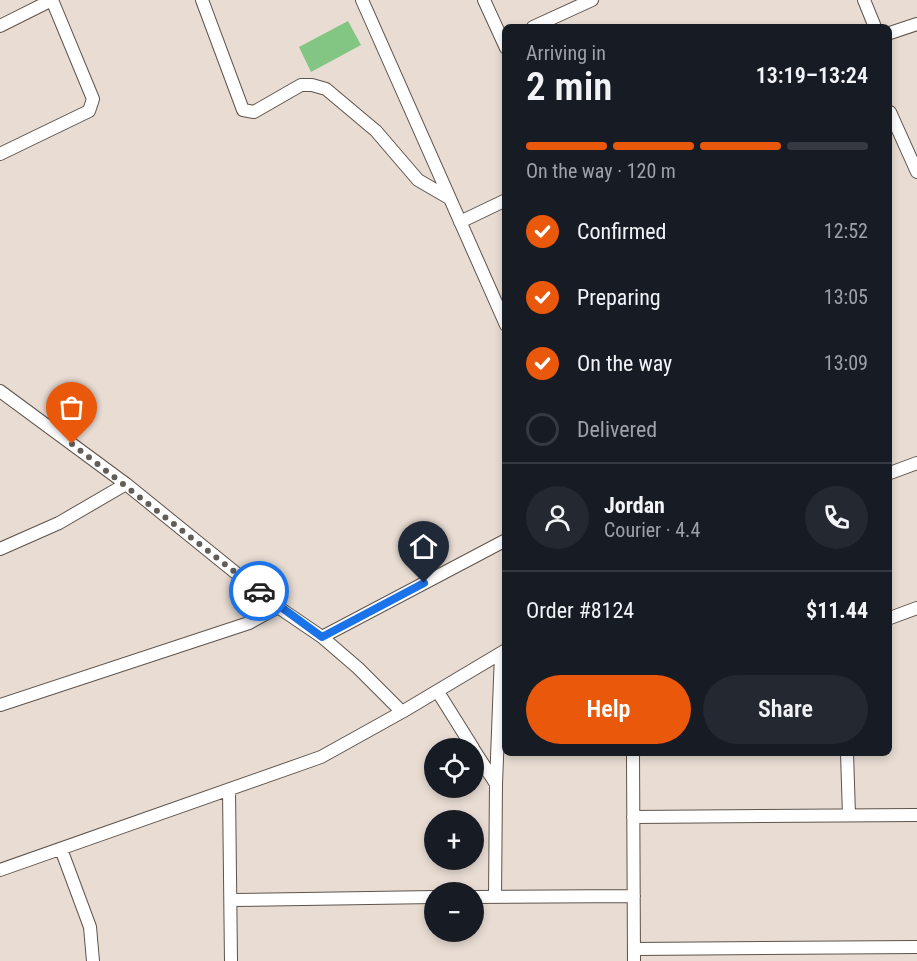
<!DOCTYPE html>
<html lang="en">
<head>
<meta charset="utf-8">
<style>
	:root { --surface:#171b24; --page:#242831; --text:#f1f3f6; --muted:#9ea1a6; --line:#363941; --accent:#ea580c }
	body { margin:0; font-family:"Roboto Condensed",sans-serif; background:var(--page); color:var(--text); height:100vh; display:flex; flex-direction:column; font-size:22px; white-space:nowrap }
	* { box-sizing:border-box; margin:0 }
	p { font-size:20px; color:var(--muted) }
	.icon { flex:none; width:33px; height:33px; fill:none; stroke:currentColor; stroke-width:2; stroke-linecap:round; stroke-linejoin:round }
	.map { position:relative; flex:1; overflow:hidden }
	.details { position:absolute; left:502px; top:24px; width:390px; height:732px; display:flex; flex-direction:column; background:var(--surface); border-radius:9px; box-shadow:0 3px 9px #0003 }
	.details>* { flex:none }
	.controls { position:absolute; left:424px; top:738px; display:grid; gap:12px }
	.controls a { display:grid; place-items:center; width:60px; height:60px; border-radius:50%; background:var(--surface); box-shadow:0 3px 9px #0003; font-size:30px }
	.pin { position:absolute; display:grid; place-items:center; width:51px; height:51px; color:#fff; margin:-62px -26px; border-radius:50% 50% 50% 0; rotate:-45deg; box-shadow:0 0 6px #0007 }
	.pin .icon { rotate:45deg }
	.courier { position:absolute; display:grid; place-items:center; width:60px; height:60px; margin:-30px; border:4px solid #1a73e8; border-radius:50%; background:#fff; color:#222; box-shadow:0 2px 8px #0007 }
	.head em { font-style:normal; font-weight:600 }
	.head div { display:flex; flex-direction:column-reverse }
	.head { display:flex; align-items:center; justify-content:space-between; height:102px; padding:0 24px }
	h1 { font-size:39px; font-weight:600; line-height:45px }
	.bar { display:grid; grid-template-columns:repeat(4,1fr); gap:9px 6px; align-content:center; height:72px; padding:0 24px }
	.bar i { height:8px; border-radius:4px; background:var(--line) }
	.bar .selected { background:var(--accent) }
	.bar p { grid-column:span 4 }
	.line { display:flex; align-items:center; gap:15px; padding:0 24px; border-top:2px solid var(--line) }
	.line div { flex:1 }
	.round { display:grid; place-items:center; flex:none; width:63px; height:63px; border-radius:32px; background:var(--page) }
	ol { padding:0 24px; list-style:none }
	li { display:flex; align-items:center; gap:18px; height:66px }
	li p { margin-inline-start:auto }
	li .icon { padding:6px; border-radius:50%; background:var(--accent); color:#fff; stroke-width:4 }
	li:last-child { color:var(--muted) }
	li i { width:33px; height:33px; border:3px solid var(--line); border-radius:50% }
	.primary-button { display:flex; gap:12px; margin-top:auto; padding:12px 24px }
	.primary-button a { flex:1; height:69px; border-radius:36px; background:var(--accent); color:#fff; font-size:24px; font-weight:600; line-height:69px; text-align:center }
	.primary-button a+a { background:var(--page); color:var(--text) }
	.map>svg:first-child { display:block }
	.green { fill:#83c582 }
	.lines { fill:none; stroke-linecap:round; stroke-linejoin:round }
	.street-casing { stroke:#5e544c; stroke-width:14 }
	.street { stroke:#fff; stroke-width:12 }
	.done { stroke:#635d58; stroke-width:6; stroke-dasharray:0 10.8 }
	.route { stroke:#1a73e8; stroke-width:8 }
</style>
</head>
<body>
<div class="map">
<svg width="917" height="961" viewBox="0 0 917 961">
	<rect width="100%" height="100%" fill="#e8dcd3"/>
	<path class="green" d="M348,21l13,24 -50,27 -12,-25z"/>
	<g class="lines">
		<defs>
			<path id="street" d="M202,0l41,110 11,2 47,-27h11l14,4 50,42 42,49 31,18
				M362,0l144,325
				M484,0l22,48
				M864,0l11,27
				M0,26l52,-26
				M533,27l59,-27
				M890,33l27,-9
				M890,112l27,60
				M0,154l89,-43 4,-12 -41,-99
				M460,222l46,-22
				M0,391l126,93 152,123 44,30 36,31 44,44
				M890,473l27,-10
				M0,549l59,-26 67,-39
				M890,618l27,-10
				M322,637l184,-97
				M438,692l35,56
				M0,705l249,-82 29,-16
				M474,750l22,34 -1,113
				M633,753l1,208
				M847,753l2,62
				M496,784l5,-130
				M229,790l2,171
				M633,817l284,-2
				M61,849l29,78 3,34
				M0,870l321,-113 81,-45 104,-62
				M474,897l160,-1
				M231,900l204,-3
				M634,949l283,-2"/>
		</defs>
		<use href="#street" class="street-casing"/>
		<use href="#street" class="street"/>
	</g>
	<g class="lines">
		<path class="done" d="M72,444l187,147"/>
		<path class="route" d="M259,591l63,46 102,-54"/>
	</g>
</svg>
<div class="controls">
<a><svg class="icon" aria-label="locate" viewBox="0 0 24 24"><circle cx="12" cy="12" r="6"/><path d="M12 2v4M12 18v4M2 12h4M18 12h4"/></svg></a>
<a>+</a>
<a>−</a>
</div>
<div class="pin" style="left:72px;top:444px;background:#ea580c"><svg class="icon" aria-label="bag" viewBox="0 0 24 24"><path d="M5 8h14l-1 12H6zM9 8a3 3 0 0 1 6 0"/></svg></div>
<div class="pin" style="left:424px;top:583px;background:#1f2937"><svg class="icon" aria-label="home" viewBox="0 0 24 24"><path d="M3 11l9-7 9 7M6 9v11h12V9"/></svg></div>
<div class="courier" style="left:259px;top:591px"><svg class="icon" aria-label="car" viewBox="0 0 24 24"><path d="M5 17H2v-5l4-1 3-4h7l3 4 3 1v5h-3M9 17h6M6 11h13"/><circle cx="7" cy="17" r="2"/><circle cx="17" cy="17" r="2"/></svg></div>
<section class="details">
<div class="head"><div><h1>2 min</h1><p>Arriving in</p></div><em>13:19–13:24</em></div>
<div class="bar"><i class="selected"></i><i class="selected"></i><i class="selected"></i><i></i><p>On the way · 120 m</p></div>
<ol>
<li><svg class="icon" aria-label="check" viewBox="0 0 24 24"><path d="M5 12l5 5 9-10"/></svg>Confirmed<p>12:52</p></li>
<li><svg class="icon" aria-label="check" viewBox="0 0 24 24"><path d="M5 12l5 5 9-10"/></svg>Preparing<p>13:05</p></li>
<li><svg class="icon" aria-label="check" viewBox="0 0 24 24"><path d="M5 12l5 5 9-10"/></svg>On the way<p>13:09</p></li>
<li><i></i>Delivered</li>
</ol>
<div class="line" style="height:108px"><a class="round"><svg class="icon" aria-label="person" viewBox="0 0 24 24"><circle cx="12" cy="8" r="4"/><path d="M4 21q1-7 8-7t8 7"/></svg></a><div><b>Jordan</b><p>Courier · 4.4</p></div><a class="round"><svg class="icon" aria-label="phone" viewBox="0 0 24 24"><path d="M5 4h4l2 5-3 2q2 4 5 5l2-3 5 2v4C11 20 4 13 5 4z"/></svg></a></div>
<div class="line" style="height:78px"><div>Order #8124</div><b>$11.44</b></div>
<div class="primary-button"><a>Help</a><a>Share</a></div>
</section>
</div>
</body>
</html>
